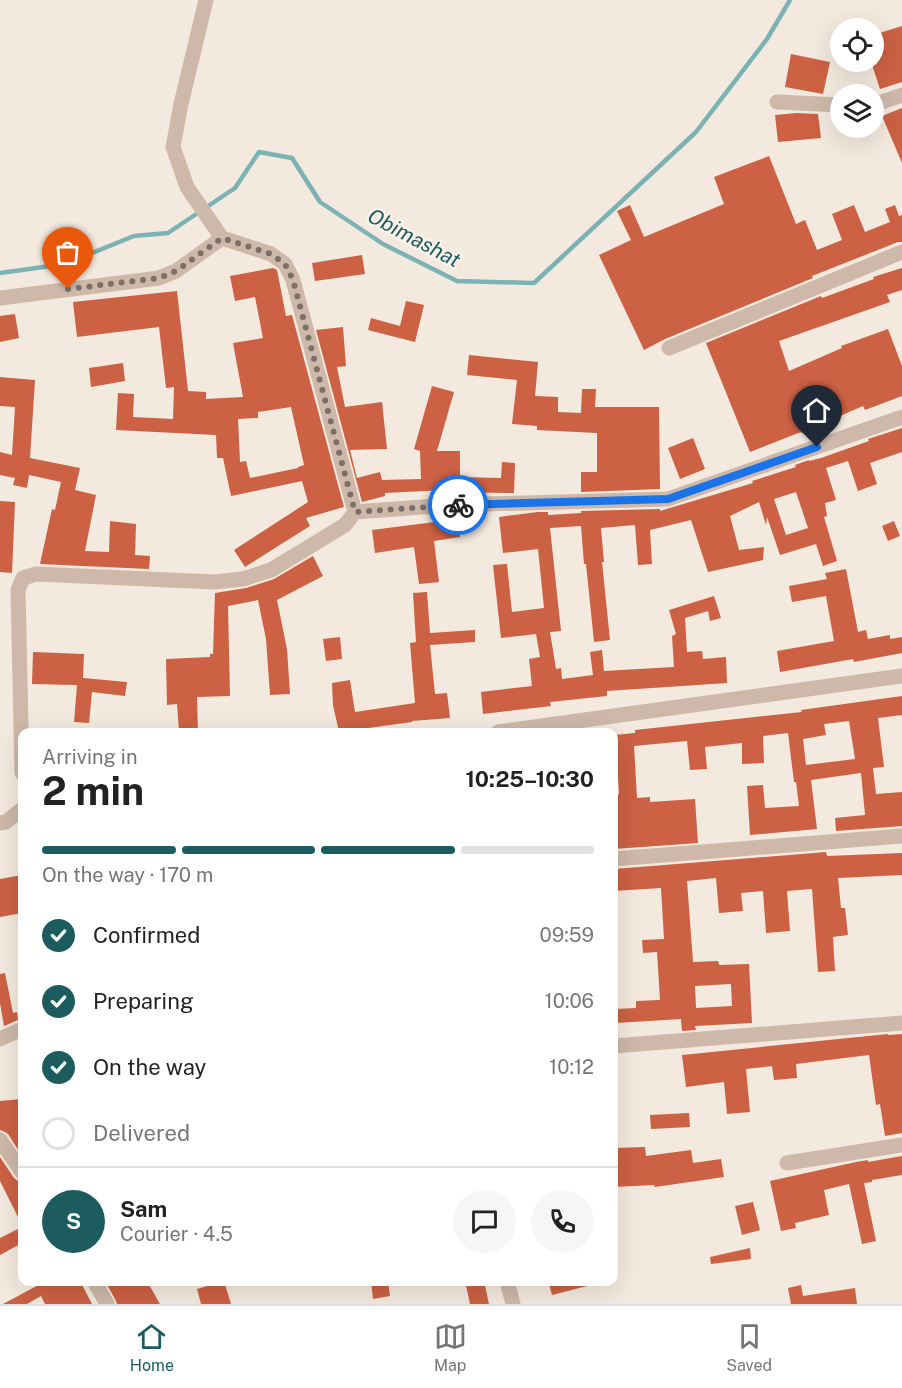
<!DOCTYPE html>
<html lang="en">
<head>
<meta charset="utf-8">
<style>
	:root { --surface:#fff; --page:#f6f6f6; --text:#222; --muted:#767676; --line:#e0e0e0; --accent:#1c5c5e }
	body { margin:0; font-family:"Public Sans",sans-serif; background:var(--page); color:var(--text); height:100vh; display:flex; flex-direction:column; font-size:22px; white-space:nowrap }
	* { box-sizing:border-box; margin:0 }
	p { font-size:20px; color:var(--muted) }
	.icon { flex:none; width:33px; height:33px; fill:none; stroke:currentColor; stroke-width:2; stroke-linecap:round; stroke-linejoin:round }
	.map { position:relative; flex:1; overflow:hidden }
	.details { position:absolute; left:18px; top:728px; width:600px; height:558px; display:flex; flex-direction:column; background:var(--surface); border-radius:12px; box-shadow:0 6px 24px #0002 }
	.details>* { flex:none }
	.buttons { position:absolute; left:830px; top:18px; display:grid; gap:12px }
	.buttons a { display:grid; place-items:center; width:54px; height:54px; border-radius:50%; background:var(--surface); box-shadow:0 6px 24px #0002; font-size:30px }
	.pin { position:absolute; display:grid; place-items:center; width:51px; height:51px; color:#fff; margin:-62px -26px; border-radius:50% 50% 50% 0; rotate:-45deg; box-shadow:0 0 6px #0007 }
	.pin .icon { rotate:45deg }
	.courier { position:absolute; display:grid; place-items:center; width:60px; height:60px; margin:-30px; border:4px solid #1a73e8; border-radius:50%; background:#fff; color:#222; box-shadow:0 2px 8px #0007 }
	.summary em { font-style:normal; font-weight:700 }
	.summary div { display:flex; flex-direction:column-reverse }
	.summary { display:flex; align-items:center; justify-content:space-between; height:102px; padding:0 24px }
	h1 { font-size:39px; font-weight:700; line-height:45px }
	.bar { display:grid; grid-template-columns:repeat(4,1fr); gap:9px 6px; align-content:center; height:72px; padding:0 24px }
	.bar i { height:8px; border-radius:4px; background:var(--line) }
	.bar .on { background:var(--accent) }
	.bar p { grid-column:span 4 }
	.line { display:flex; align-items:center; gap:15px; padding:0 24px; border-top:2px solid var(--line) }
	.line div { flex:1 }
	.round { display:grid; place-items:center; flex:none; width:63px; height:63px; border-radius:32px; background:var(--page) }
	ol { padding:0 24px; list-style:none }
	li { display:flex; align-items:center; gap:18px; height:66px }
	li p { margin-inline-start:auto }
	li .icon { padding:6px; border-radius:50%; background:var(--accent); color:#fff; stroke-width:4 }
	li:last-child { color:var(--muted) }
	li i { width:33px; height:33px; border:3px solid var(--line); border-radius:50% }
	.menu { display:flex; justify-content:space-around; align-items:center; height:84px; border-top:2px solid var(--line); background:var(--surface); font-size:16px; color:var(--muted) }
	.menu a { display:grid; justify-items:center; gap:3px }
	.menu .on { color:var(--accent) }
	.map>svg:first-child { display:block }
	.lines { fill:none; stroke-linecap:round; stroke-linejoin:round }
	.stream { stroke:#7bb2b3; stroke-width:4.5 }
	.building { fill:#cc6143; fill-rule:evenodd }
	.minor { stroke:#cdb8a9; stroke-width:15 }
	.tertiary { stroke:#cdb8a9; stroke-width:15 }
	.done { stroke:#7b6f68; stroke-width:6; stroke-dasharray:0 10.8 }
	.route { stroke:#1a73e8; stroke-width:8 }
	.labels { text-anchor:middle; stroke-width:5; stroke-linejoin:round; paint-order:stroke }
	.water-label { font-size:21px; font-style:italic; fill:#1c5c5e; stroke:#fbf3eb }
</style>
</head>
<body>
<div class="map">
<svg width="902" height="1304" viewBox="0 0 902 1304">
	<rect width="100%" height="100%" fill="#f4e9de"/>
	<g class="lines">
		<path class="stream" d="M0,273l65,-9 69,-28 34,-3 67,-45 24,-36 33,6 28,44 63,42 74,37 77,2 162,-151 71,-93 23,-39"/>
	</g>
	<path class="building" d="M902,26v56l-22,7 -9,-27h2v-27z
		M791,54l39,8 -7,32 -38,-7z
		M902,108v55l-20,-47z
		M797,113l21,1 3,24 -43,4 -3,-27z
		M769,156l27,68 9,-4 12,30 25,-10 -10,-26 22,-9 11,27 25,-10 -5,-13 10,-4 4,11 3,-1v27h-4l-86,34 1,2 -148,61 -21,11 -45,-95 32,-15 -14,-29 13,-6 14,32 80,-33 -10,-27z
		M362,255l3,19 -50,7 -3,-18z
		M273,268l4,2 9,46 6,-1 52,192 -38,11 4,8 -65,41 -11,-17 74,-48 -6,-21 -71,15 -8,-38h-6l-1,-23 -100,-5 2,-37 16,1 -1,23 40,2 1,-32 -8,1 -7,-61 -82,10 -4,-35 104,-11 11,100 18,1v7l37,-2 -10,-54 30,-5 -8,-41 -20,4 -5,-25zM291,407l13,58 -6,2v1l-48,10 -4,-17 -6,1 -2,-43 20,-1v-6z
		M902,268v22l-15,5 3,7 -111,39 10,30 53,-23 -1,-2 47,-17 14,37v30l-37,14 -2,-4 -62,27v-1l-51,20 -44,-109 115,-47 1,2 52,-19 -1,-2z
		M406,301l18,4 -9,37 -47,-12 3,-12 29,8z
		M15,314l4,24 -19,4v-26z
		M343,327l3,39 -9,1 8,40 37,-5 5,47 -37,1 7,28 23,-6 2,8 39,-1 -1,-28 -6,-2 18,-63 22,6 -17,59h23v26l41,1 1,-16 13,1 -1,30 -69,-1v-2l-60,3v3l-23,6 -46,-172z
		M469,355l69,7 -3,34 23,1v15l23,1 1,-24h14l-1,18h64l1,82 -79,3v-20h16v-39l-60,-3v-4l-25,-2 5,-44 -50,-5z
		M123,363l2,18 -34,6 -2,-19z
		M0,377l35,3 -5,78 50,10 -5,22 21,5 -11,56 24,1 1,-31 26,3 -1,31 15,1 -1,13 -109,-5 12,-55 3,1 6,-28 -32,-7 -2,13 -14,-3 2,-7 -15,-3v-23l12,3 3,-48 -15,-1z
		M902,428v24l-32,11 7,21 -19,7 -10,-30 -22,7 10,32 -11,3 2,13 -3,1 13,44 -14,5 -7,-22 -36,11 -13,-38 -1,8 -7,-23 -29,14 9,34 25,-3 -1,13 -55,12 -17,-52 -41,10 2,34 -14,1 -3,-40 -34,3 3,34h-2l8,78 -16,2 -8,-78h-2l-3,-38 -31,2 11,103 -11,1 6,37 5,-1 1,11 31,-4 -3,-23 12,-2 2,21 70,-4 -2,-31 4,-2 -7,-24 45,-14 7,22 -11,3 -2,-10 -23,7 2,34 15,-1 1,8 23,-2 1,26 -120,8v5l-57,6 1,4 -68,8 -2,-22 51,-6 -3,-27 11,-2 -4,-23 -35,4 -8,-73 14,-1 5,48 32,-4 -6,-59 -35,4 -4,-36 39,-5h10v3l33,-2v-2l79,-2v2l93,-28 -1,-2 44,-14 -1,-2 14,-5v1l12,-3 48,-17 -1,-2zM796,492l12,36 -22,7 -12,-36z
		M693,438l12,31 -25,10 -12,-31z
		M0,501l15,1 -3,71 -12,-1z
		M458,519l2,18 -26,4 5,41 -20,2 -5,-37 -39,6 -3,-23z
		M894,521l6,15 -12,5 -6,-15z
		M313,556l10,20 -46,24 10,49 3,45 -20,1 -4,-56 -8,-39 -30,6 2,90 -33,1 1,35h-19l-2,-28 -10,1 -1,-46 44,-2v-3h3l2,-61 31,-5 28,-9z
		M846,569l12,63 8,-2 2,9 22,-4v4l12,-2v16l-48,9 -1,-3 -73,13 -3,-21 57,-10 -8,-45 -34,6 -3,-16 38,-7 -2,-6z
		M427,592l3,41 45,-3v12l-45,3 5,49 12,-1 3,25 -38,3v1l-73,10 -6,-27 -1,-22 18,-3 5,32 60,-9 -5,-60 6,-1 -3,-49z
		M340,637l2,22 -16,2 -3,-22z
		M33,652l51,2 -1,24 44,4 -2,14 -33,-4 -3,31 -15,-1 3,-37 -45,-1z
		M902,696v19l-24,3 6,49 -11,1 3,26 26,-2v34l-66,5 -1,-13 30,-3 -4,-42 -50,7 6,49 -67,6 -3,-49 16,-1 2,23 34,-2 -3,-24h-2l-6,-49 -25,3 1,27 -22,1v-21l-37,4 2,22 -17,1 -3,-29 -53,5 3,52 13,-1v5l45,-3 3,44 -84,6v-12h2l-2,-42 5,-1 -2,-34h-3v-25l21,-2v-3l167,-18 -1,-2zM849,721l6,38 -49,6 -3,-26 23,-4 -2,-11z
		M826,852l1,4 75,-3v22l-64,3 3,30h4l3,27 -15,2 2,34 -17,1 -6,-83 -25,2 3,40 -24,2 -3,-42 -22,2 2,18 -24,2 -3,-35 -29,3 6,81 25,-1 1,4 30,-1 3,59 -57,3 1,4 -14,1 -1,-12 -65,4 -1,-14 21,-1v-7l24,-1 -3,-48 -14,1 -1,-13 22,-1 -3,-51 -47,3v-22zM731,984l1,22 -36,2 -1,-22z
		M22,875v38l-22,4v-38z
		M5,973l8,40 4,-1 1,8 -14,6 -4,-23v-29z
		M888,1034v1l14,-1v99l-17,3 -5,-32 -4,1 -7,-50 -73,9 1,14 -23,2 -2,-14 -26,3 4,43 -23,2 -3,-32 -38,5 -4,-32z
		M22,1099v57l-14,-22 -3,-2 -5,-2v-29z
		M689,1113l1,14 -39,2 -1,-14z
		M645,1147l1,9 45,-6 2,13 28,-4 3,18 -69,10 -1,-2 -40,2v-39z
		M902,1156v19l-30,5v2l-8,1 12,58 -14,3 -13,-60 -25,6 5,25 -34,8 1,5 -15,3 -11,-50 86,-19 12,-2v2z
		M0,1157l14,21 4,3 4,1v43l-22,-44z
		M753,1202l7,28 -18,5 -7,-29z
		M22,1227v16l-22,12v-17z
		M750,1248l1,11 -40,5 -1,-7z
		M46,1281h34l12,23h-47l-4,-8 -14,8h-24z
		M105,1281h42l13,23h-43l-2,-5z
		M224,1281l7,23h-30l-4,-15z
		M371,1281h17l2,15 -17,3z
		M465,1281h19l5,23h-19z
		M548,1281h43v4l-39,10z
		M801,1285l2,11 52,-8 2,16h-66l-3,-16z"/>
	<g class="lines">
		<path class="minor" d="M206,0l-25,104 -8,43 14,40 35,51 49,16 14,10 8,16 62,232
			M777,102l63,3
			M873,105l29,-10
			M0,298l159,-20 17,-7 46,-33
			M669,348l233,-96
			M22,773l-4,-183 5,-12 13,-4 178,8 29,-3 28,-9 74,-45 10,-13 95,-7 218,-6 234,-82
			M614,859l288,-23
			M0,1039l22,-10
			M614,1046l288,-23
			M0,1140l22,32
			M787,1163l115,-18
			M94,1281l13,23
			M507,1281l6,23"/>
		<path class="tertiary" d="M498,732l404,-56
			M0,823l6,-1 16,-13"/>
	</g>
	<g class="lines">
		<path class="done" d="M68,289l91,-11 17,-7 46,-33 49,16 14,10 8,16 62,232 103,-7"/>
		<path class="route" d="M458,505l210,-6 149,-52"/>
	</g>
	<g class="labels">
		<g class="water-label">
			<text transform="translate(414 238) rotate(28)" y="7">Obimashat</text>
		</g>
	</g>
</svg>
<div class="buttons">
<a><svg class="icon" aria-label="locate" viewBox="0 0 24 24"><circle cx="12" cy="12" r="6"/><path d="M12 2v4M12 18v4M2 12h4M18 12h4"/></svg></a>
<a><svg class="icon" aria-label="layers" viewBox="0 0 24 24"><path d="M12 4l9 5-9 5-9-5zM3 14l9 5 9-5"/></svg></a>
</div>
<div class="pin" style="left:68px;top:289px;background:#ea580c"><svg class="icon" aria-label="bag" viewBox="0 0 24 24"><path d="M5 8h14l-1 12H6zM9 8a3 3 0 0 1 6 0"/></svg></div>
<div class="pin" style="left:817px;top:447px;background:#1f2937"><svg class="icon" aria-label="home" viewBox="0 0 24 24"><path d="M3 11l9-7 9 7M6 9v11h12V9"/></svg></div>
<div class="courier" style="left:458px;top:505px"><svg class="icon" aria-label="bike" viewBox="0 0 24 24"><circle cx="6" cy="16" r="4"/><circle cx="18" cy="16" r="4"/><path d="M6 16l4-8h5l3 8M10 8l3 8H6M13 5h3"/></svg></div>
<section class="details">
<div class="summary"><div><h1>2 min</h1><p>Arriving in</p></div><em>10:25–10:30</em></div>
<div class="bar"><i class="on"></i><i class="on"></i><i class="on"></i><i></i><p>On the way · 170 m</p></div>
<ol>
<li><svg class="icon" aria-label="check" viewBox="0 0 24 24"><path d="M5 12l5 5 9-10"/></svg>Confirmed<p>09:59</p></li>
<li><svg class="icon" aria-label="check" viewBox="0 0 24 24"><path d="M5 12l5 5 9-10"/></svg>Preparing<p>10:06</p></li>
<li><svg class="icon" aria-label="check" viewBox="0 0 24 24"><path d="M5 12l5 5 9-10"/></svg>On the way<p>10:12</p></li>
<li><i></i>Delivered</li>
</ol>
<div class="line" style="height:108px"><b class="round" style="background:var(--accent);color:#fff">S</b><div><b>Sam</b><p>Courier · 4.5</p></div><a class="round"><svg class="icon" aria-label="chat" viewBox="0 0 24 24"><path d="M4 5h16v11H9l-5 4z"/></svg></a><a class="round"><svg class="icon" aria-label="phone" viewBox="0 0 24 24"><path d="M5 4h4l2 5-3 2q2 4 5 5l2-3 5 2v4C11 20 4 13 5 4z"/></svg></a></div>
</section>
</div>
<nav class="menu">
<a class="on"><svg class="icon" aria-label="home" viewBox="0 0 24 24"><path d="M3 11l9-7 9 7M6 9v11h12V9"/></svg>Home</a>
<a><svg class="icon" aria-label="map" viewBox="0 0 24 24"><path d="M3 6l6-2 6 2 6-2v14l-6 2-6-2-6 2zM9 4v14M15 6v14"/></svg>Map</a>
<a><svg class="icon" aria-label="saved" viewBox="0 0 24 24"><path d="M7 4h10v16l-5-4-5 4z"/></svg>Saved</a>
</nav>
</body>
</html>
